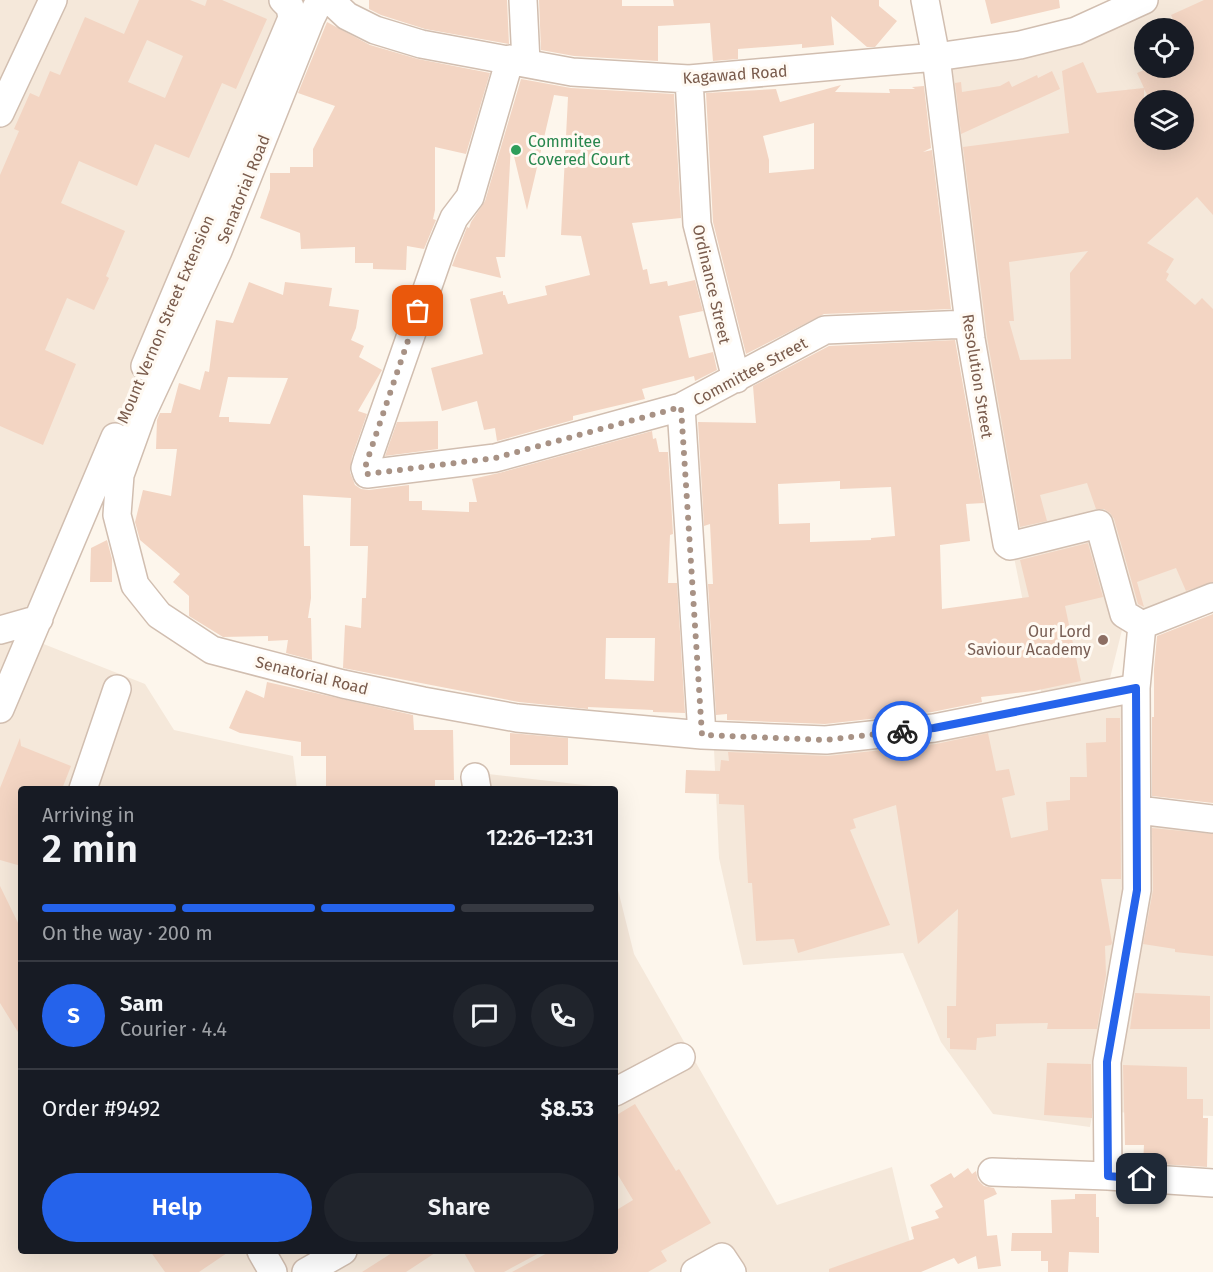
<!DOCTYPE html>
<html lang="en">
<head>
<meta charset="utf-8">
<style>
	:root { --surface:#171b24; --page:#20242c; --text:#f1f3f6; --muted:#9ea1a6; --line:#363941; --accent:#2563eb }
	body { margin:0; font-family:"Fira Sans",sans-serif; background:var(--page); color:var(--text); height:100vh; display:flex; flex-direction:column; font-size:22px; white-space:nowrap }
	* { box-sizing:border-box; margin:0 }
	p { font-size:20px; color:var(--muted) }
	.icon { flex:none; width:33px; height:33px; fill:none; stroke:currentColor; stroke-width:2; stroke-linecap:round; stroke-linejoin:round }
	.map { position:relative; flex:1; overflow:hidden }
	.drawer { position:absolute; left:18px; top:786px; width:600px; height:468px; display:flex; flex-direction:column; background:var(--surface); border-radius:6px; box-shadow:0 6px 24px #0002 }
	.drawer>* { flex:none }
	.controls { position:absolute; left:1134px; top:18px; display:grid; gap:12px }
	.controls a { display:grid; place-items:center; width:60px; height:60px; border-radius:50%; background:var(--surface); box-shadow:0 6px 24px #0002; font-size:30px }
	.pin { position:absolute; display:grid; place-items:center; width:51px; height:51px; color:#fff; margin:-26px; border-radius:12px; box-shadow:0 3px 9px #0006 }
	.courier { position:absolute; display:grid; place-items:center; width:60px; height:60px; margin:-30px; border:4px solid #2563eb; border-radius:50%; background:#fff; color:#222; box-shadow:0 2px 8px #0007 }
	.headline em { font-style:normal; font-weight:600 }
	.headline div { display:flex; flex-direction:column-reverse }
	.headline { display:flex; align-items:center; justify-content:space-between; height:102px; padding:0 24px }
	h1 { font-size:39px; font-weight:600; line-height:45px }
	.bar { display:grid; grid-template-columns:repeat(4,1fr); gap:9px 6px; align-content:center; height:72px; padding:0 24px }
	.bar i { height:8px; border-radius:4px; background:var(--line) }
	.bar .on { background:var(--accent) }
	.bar p { grid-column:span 4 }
	.line { display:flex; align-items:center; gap:15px; padding:0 24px; border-top:2px solid var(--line) }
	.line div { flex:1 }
	.round { display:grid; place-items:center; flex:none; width:63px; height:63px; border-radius:32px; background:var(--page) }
	.button { display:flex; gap:12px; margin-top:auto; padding:12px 24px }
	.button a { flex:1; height:69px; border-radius:36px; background:var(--accent); color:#fff; font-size:24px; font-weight:600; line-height:69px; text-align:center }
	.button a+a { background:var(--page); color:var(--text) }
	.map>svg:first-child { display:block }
	.residential { fill:#f5e8da; fill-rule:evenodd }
	.building { fill:#f3d5c3; fill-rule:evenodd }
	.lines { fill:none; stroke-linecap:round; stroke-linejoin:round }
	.street-casing { stroke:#d1beb0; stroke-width:30 }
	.street { stroke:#fff; stroke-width:27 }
	.done { stroke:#a89285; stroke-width:6; stroke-dasharray:0 10.8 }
	.route { stroke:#2563eb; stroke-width:8 }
	.leisure-dot { fill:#2e9e5b; stroke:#fffaf3; stroke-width:2 }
	.education-dot { fill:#8d6e63; stroke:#fffaf3; stroke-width:2 }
	.labels { text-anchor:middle; stroke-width:6; stroke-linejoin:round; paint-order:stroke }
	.street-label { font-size:16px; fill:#7a5c4d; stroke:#fffaf3 }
	.leisure-label { font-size:16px; fill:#27864d; stroke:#fffaf3; text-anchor:start }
	.education-label { font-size:16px; fill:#785e54; stroke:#fffaf3; text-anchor:end }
</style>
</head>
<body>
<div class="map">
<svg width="1213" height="1272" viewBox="0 0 1213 1272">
	<rect width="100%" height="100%" fill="#fdf6ec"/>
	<path class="residential" d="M0,0h308l-267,643 104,41 29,46 119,26 4,33h-276v462h594v-373l19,76 143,251 115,-38 25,105h-917z
		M1159,0h54v591l-90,35 -14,56 -67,13 -35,-172 -62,-453 132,-29zM1144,28h40v40h-40zM1144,100h40v40h-40z
		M1127,697l5,192 -42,238 -97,-13 -52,-72 -38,-89 -160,12 -24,-107 -5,-109 192,-9z
		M462,771l131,15 1,3h-133z
		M1144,816l69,5v295l-100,-4z"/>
	<path class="building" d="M139,0h51l15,6 2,-6h15l45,19 -31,70 -14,-6 -33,75 -34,-14 -18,42 -58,-25 -18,42 64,28 -19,45 3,2 -15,32 -27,-12 -22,52 31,14 -33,81 -43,-19v-251l19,-44 -5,-2 16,-36 9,4 11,-26 10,4 25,-58 39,17zM147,40l36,16 -18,42 -37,-16z
		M369,0h138l2,44 -84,-15 -44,-14 -12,-6z
		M539,0h83v6h52l-1,-6h206v6l18,15 -22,26h-8l-36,-31 3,29 -32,3v-4l-64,5v10l-25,2 -3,-38 -52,3v35l-84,-5 -33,-6z
		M985,0h74l1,8 -69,16z
		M1204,0h9v215l-16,-18 -50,46 27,16 -8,13 3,2 -3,6 29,25 7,-7 11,11v273l-27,9 -10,-23 -39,14 7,25 -6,-3 -24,-85 -4,-6 -6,-4h-8l-9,-26 -47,12 7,26 -27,6 -33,-190 -24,-190 106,-14 -7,-62 21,-9 14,31 47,-5 -7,-15 12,-5h35v-40h-7l-6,-13zM1144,89l6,11h34v40h-40zM1088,251l-18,22 1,86 -51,1 -11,-39h5l-5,-59z
		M327,22l43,23 48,14 72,14 -24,81 -31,-7v63l-2,9 3,1 -12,29 -17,-3 -1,24 -33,-1v-6h-18v-16l-54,2 -1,-16 -40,-15 10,-29v-16h20v-6h23v-18l22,-43 -37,-13z
		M1052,71l8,18 -99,45 -6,-51 6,-1 1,10 38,-6 9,-5 3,6 25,-12 1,3z
		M521,79l50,9 103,6 7,124 -49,5 11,47 4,-1 3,15 17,-3 1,5 27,-6 8,31 -24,5 10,42 24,-6 4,18 -22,11 -1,-5 -52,13 3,10 -72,17v4l-76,21 -2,-13 -11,2 -7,-29 -35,10 -11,-43 52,-14 -13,-55 33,-8v4h2l3,9 39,-9 -2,-9 45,-11 -9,-39 -20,-1 7,-138 -14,-2 -27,115 -16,-66 -6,113h-9l5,21 -49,-12 15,-39 2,1 2,-6 14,-21z
		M841,85l-6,7 55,1 -1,-4h26l-3,-2 12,-1 7,62 -8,4 9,-2 19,159 -127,5 -78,40 -33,-132 -7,-129 70,-4 4,13zM814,123v46l-45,4v-13l-6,-24z
		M249,282l34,13 2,-13 47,6 -3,18 30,4 -3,18 -5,12 13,6 -5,11 23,13 -24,41 9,3 -15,43 -2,15 5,13 6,4 8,1 40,-5v16h13v9l47,2v-10h8l-5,-23 27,-6 153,-42 1,8 3,-1 3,14h9l5,82 -3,1 -2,48h9l8,130 -32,-1v-2l-65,-3v2l-69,-7 -176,-34 2,-43 16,3 1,-30h4l2,-52h-18l1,-48 -48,-3 1,51h6l1,52 -3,20h3l1,42 -26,-7 2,-13 -20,1v-5l-45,1 -34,-21v-20l-16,-14 7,-8 -40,-34 -5,-18 8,-32 28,6 6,-47h-21l1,-29 3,-7h11l8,-30 21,7 5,-19 4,1 7,-52 17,3zM228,377l60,1 -18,46 -41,-2v-5h-10zM606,638h49l-1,43 -49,-2z
		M955,340l29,163 -18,1 4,37 -30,4 2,64 87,-12 -9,-37 68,-17 15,54 -38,9 16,75 -47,10 -53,6 1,5 -50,10 -107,12 -98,-4v-6l-11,1 -8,-131h5l-3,-60 -6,2 -6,-104 58,1 -3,-37 76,-40zM840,481v8l51,-2 4,49 -24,2v2l-61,2v-19l-31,1 -1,-40z
		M438,421v28l-53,7 12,-34z
		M107,540l5,19v23h-22l1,-34z
		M1213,614v189l-61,-7v-79h2v-48l3,-33z
		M267,682l146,33 1,15h39l1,50h-19v7l-12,-1 -1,3h-96v-33h-25v-14l-61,-9 -11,-5 17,-38 18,8z
		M1106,718h14l1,161h-20l11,64 -1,2 -6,1 1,29 -9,54h-50l1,-6 -52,1v12l-19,2 -1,12 -26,-1v-11h-3v-32h9l2,-97 -40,35 -22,-139 -43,14 3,9 -6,2 40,95 -92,28 -4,-14 -38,2 -4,-58h-4l-4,-78 -25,-1v-10l-34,-1 1,-23 34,1 1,-11 8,1 -1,-9 100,4 108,-12 52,-11 8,38 13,-2 6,26 -13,3 9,40 37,-8 -2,-28 24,-2v-23h17l-1,-34 20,-1z
		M510,733l58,5v27h-58z
		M20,738l1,8 50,20 -9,23h-41v77l-21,-6v-72z
		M1152,828l61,6v122l-38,-4v-3l-32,-5 10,-54z
		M0,886l21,43v108l-21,-34z
		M1135,993l75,3v33h-80z
		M1047,1063l44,1 1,54 -48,-3z
		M1123,1065l64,2v32h16v19h5l-1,49 -64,-4 1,-18h-19z
		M635,1104l41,67 3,-2 32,54 -50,28 6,10 -19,11h-136l39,-21h64v-40l18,-11 -18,-30v-54z
		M968,1168l4,6 4,-3 2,9 6,6 10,2 3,6 -13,6 3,36 10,-1 4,31 -23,3 -2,-13 -18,8 -4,-6 -33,14h-92v-3l85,-30 -3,-12 28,-9 -4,-7 8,-4 -13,-22 21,-12 3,5z
		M1075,1194h21v23h3v36l-30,-1 -1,20h-20v-11h-7v-10h-30l1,-18h40l-1,-33 24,-1z
		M150,1251h80l-31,21h-34z
		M395,1251h43l-32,21h-44z
		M463,1251h80l-39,21h-29z"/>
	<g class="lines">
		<defs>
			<path id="street" d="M320,0l-9,18 -93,233 -76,163 -22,61 -3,40 18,70 24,30 53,35 131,34 80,17 94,17 185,17 124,5 108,-12 202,-40
				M330,0l17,16 28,14 46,14 151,28 117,7 247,-22 84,-12 56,-14 68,-31
				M523,0l3,62
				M925,0l11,57 35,282 36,205 3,2 89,-22 25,90 18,11
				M510,59l-40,138 -16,21 -13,31 -74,212 -2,7 2,6 128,-16 186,-51 144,-77 144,-6
				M689,79l8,145 39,155
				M0,113l53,-113
				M145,366l147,-348 -2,-11 -7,-7
				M681,407l21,328
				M0,630l39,-11
				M0,709l115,-272
				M475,777l2,12
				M83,789l34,-100
				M1138,810l75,9
				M615,1092l66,-35
				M992,1172l116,4 105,7
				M1108,1176l-1,-114 30,-172 -1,-202 6,-63 71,-28
				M261,1251l12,21
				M306,1272l37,-21
				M695,1272l27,-15 10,15"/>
		</defs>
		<use href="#street" class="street-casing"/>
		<use href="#street" class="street"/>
	</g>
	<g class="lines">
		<path class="done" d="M418,311l-51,150 -2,7 2,6 128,-16 186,-51 21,328 124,5 76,-9"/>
		<path class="route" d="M902,731l32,-3 202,-40 1,202 -30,172 1,114 34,3"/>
	</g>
	<circle class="leisure-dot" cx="516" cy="150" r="6"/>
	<circle class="education-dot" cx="1103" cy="640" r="6"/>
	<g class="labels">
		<g class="street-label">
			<text transform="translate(735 74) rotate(-4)" y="6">Kagawad Road</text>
			<text transform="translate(243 189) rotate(-68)" y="6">Senatorial Road</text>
			<text transform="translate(712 284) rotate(77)" y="6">Ordinance Street</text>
			<text transform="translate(165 319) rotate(-67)" y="6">Mount Vernon Street Extension</text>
			<text transform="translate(750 371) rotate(-28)" y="6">Committee Street</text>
			<text transform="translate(978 376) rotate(81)" y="6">Resolution Street</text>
			<text transform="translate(312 675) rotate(14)" y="6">Senatorial Road</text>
		</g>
		<g class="leisure-label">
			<text x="528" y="147">Commitee<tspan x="528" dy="18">Covered Court</tspan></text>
		</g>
		<g class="education-label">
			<text x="1091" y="637">Our Lord<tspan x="1091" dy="18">Saviour Academy</tspan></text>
		</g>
	</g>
</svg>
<div class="controls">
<a><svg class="icon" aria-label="locate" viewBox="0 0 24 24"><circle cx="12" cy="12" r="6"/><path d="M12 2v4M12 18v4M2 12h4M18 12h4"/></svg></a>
<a><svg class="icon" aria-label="layers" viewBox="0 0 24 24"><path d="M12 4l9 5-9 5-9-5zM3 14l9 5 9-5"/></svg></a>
</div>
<div class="pin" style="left:418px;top:311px;background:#ea580c"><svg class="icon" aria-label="bag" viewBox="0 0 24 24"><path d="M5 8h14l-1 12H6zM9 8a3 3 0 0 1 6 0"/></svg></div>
<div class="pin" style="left:1142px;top:1179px;background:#1f2937"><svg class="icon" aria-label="home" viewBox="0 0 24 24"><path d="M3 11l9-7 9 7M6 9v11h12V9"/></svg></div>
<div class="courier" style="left:902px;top:731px"><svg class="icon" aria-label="bike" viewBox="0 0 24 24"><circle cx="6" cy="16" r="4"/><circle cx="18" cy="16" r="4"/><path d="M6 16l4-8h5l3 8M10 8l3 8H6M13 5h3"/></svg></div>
<section class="drawer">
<div class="headline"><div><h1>2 min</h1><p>Arriving in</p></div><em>12:26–12:31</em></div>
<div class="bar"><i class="on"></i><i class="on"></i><i class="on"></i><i></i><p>On the way · 200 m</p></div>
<div class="line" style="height:108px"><b class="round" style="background:var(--accent);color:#fff">S</b><div><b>Sam</b><p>Courier · 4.4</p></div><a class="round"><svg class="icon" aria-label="chat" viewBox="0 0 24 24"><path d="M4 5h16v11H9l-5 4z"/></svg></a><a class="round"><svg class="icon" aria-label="phone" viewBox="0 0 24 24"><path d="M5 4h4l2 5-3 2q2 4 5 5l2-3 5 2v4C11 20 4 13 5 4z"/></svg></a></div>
<div class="line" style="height:78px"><div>Order #9492</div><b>$8.53</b></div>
<div class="button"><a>Help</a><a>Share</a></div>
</section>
</div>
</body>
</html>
